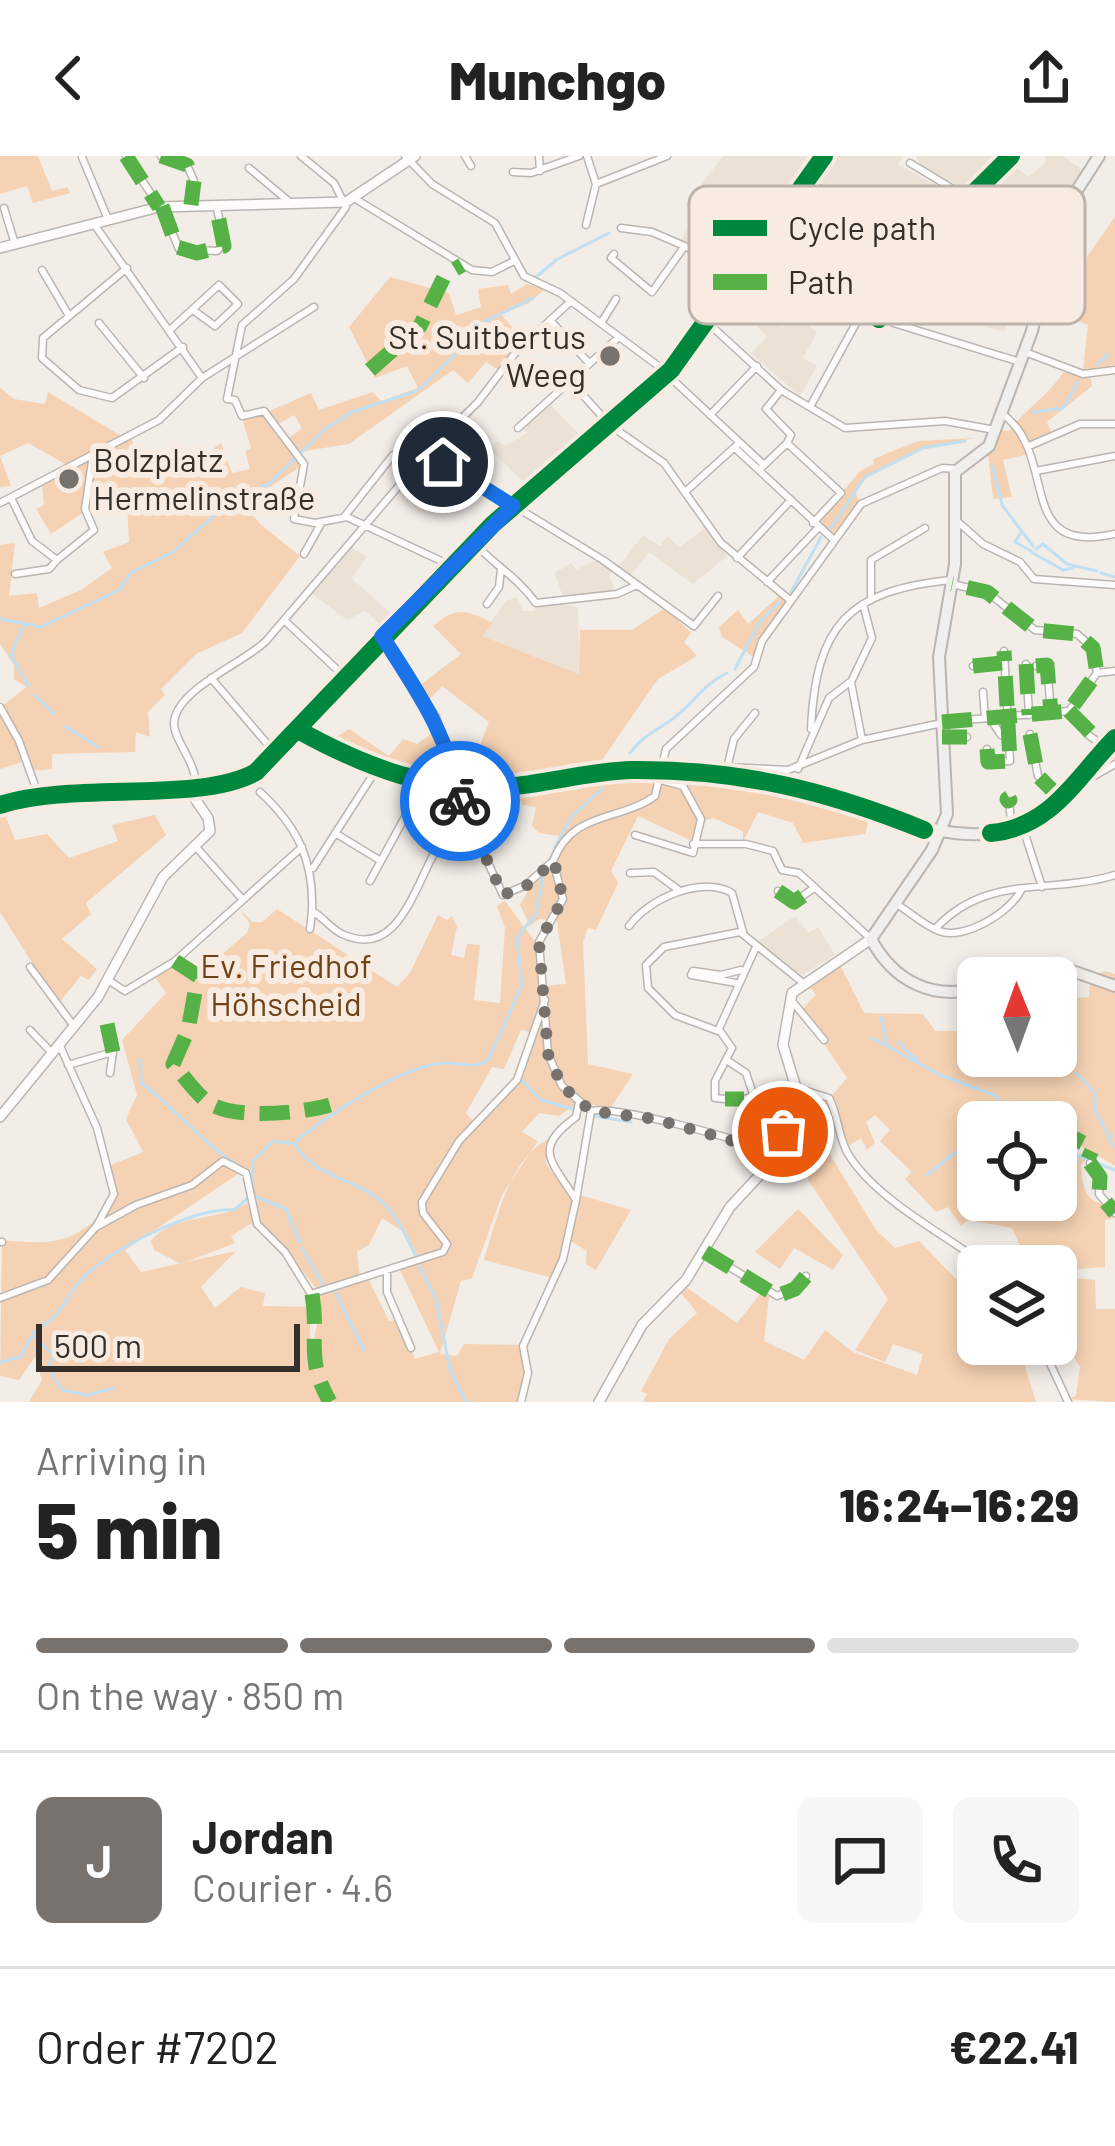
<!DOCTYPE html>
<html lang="en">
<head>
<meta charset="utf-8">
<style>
	:root { --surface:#fff; --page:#f6f6f6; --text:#222; --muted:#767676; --line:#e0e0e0; --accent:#77726d }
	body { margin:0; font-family:Barlow,sans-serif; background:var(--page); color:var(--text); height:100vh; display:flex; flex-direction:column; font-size:45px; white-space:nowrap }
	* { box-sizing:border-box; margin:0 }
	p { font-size:39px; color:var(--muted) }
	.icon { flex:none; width:66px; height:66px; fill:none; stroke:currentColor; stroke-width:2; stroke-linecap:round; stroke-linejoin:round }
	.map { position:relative; height:1246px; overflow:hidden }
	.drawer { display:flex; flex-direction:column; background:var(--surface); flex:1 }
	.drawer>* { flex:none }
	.needle { width:78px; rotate:359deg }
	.buttons { position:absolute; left:957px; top:801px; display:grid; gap:24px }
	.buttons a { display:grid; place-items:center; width:120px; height:120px; border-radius:18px; background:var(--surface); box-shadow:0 6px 18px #0003; font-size:60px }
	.scale { position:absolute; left:36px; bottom:30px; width:264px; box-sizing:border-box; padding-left:12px; border:6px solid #342f2b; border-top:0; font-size:33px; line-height:42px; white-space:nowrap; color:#342f2b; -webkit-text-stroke:9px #f8ece2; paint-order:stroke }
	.pin { position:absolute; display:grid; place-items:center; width:102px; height:102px; color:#fff; margin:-51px; border:6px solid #fff; border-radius:50%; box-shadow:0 3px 12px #0007 }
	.courier { position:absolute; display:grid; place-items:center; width:120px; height:120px; margin:-60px; border:9px solid #1a73e8; border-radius:50%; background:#fff; color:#222; box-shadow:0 3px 15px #0007 }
	.headline em { font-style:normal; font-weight:800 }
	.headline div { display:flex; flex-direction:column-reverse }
	.headline { display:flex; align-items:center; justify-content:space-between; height:204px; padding:0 36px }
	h1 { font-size:78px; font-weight:800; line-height:90px }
	.bar { display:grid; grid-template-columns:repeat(4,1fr); gap:18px 12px; align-content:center; height:144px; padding:0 36px }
	.bar i { height:15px; border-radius:9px; background:var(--line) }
	.bar .active { background:var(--accent) }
	.bar p { grid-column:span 4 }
	.line { display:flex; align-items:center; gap:30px; padding:0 36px; border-top:3px solid var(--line) }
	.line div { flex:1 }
	.round { display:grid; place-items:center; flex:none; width:126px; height:126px; border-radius:18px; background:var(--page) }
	header { display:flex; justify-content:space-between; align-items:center; height:156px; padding:0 36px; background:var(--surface); font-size:54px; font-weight:800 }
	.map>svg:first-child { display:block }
	.built { fill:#ece1d5 }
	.green { fill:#f5d2b3; fill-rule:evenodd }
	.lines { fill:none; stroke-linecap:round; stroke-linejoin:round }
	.stream { stroke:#c0dff2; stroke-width:3 }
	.minor-casing { stroke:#bab5b1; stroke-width:9 }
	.tertiary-casing { stroke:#bab5b1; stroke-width:12 }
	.secondary-casing { stroke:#bab5b1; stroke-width:14 }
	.primary-casing { stroke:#cecbc8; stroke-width:15 }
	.minor { stroke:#fdfcfb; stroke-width:6 }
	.tertiary { stroke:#fdfcfb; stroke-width:9 }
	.secondary { stroke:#f1efeb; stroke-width:10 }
	.primary { stroke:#e6e0da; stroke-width:12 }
	.quiet { stroke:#56b246; stroke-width:15; stroke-dasharray:30 15; stroke-linecap:butt }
	.cycleway-casing { stroke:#f8ece2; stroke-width:26 }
	.cycleway { stroke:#00873e; stroke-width:18 }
	.done { stroke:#77726d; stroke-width:12; stroke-dasharray:0 21.6 }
	.route { stroke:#1a73e8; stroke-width:15 }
	.poi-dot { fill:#77726d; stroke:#f8ece2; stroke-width:4.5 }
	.labels { text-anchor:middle; stroke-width:12; stroke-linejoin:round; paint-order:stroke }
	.poi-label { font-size:33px; fill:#342f2b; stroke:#f8ece2; text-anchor:end }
	.park-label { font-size:33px; fill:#6e4319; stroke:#f8ece2 }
	.key { fill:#f8ece2; stroke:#bdb3ab; stroke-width:3 }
	.key-label { font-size:33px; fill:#342f2b }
</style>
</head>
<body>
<header><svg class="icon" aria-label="back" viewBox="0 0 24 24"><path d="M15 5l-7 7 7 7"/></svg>Munchgo<svg class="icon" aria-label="share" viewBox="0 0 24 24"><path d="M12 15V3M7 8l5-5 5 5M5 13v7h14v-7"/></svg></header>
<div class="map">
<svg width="1115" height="1246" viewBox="0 0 1115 1246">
	<rect width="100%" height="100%" fill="#f3ede7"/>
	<path class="built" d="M723,0h95l-82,108 -57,-21 16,-28 -10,-9z
		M829,0h73l-4,9 63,33 -69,68 -9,29 -8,6 -30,-10 22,-34 -22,-20 13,-15 -46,-43z
		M916,0h89l-37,35 -47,-26z
		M1044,0h19l23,16 -26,38 -9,-6 -46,39 34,35 -8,37 -14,-12 1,7 -15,22 -27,-8 18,-22 -30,-29 -17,18 -5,-1 -8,23 -43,-15 12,-30 107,-106 18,15 18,-15z
		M772,154l10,18 14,-12 21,16 -14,26 14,8 -17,30 -49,-43 16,-16 -13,-14z
		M549,247l35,36 -55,48 -39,-37 8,-10 7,6 22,-13 -5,-6z
		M705,372l22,28 -34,28 -44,-32 -19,24 -12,-9 25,-32 17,11 8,-10 11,12z
		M350,390l17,11 -16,21 43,38 -10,12 -19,-17 -18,9 -36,-27z
		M601,402l13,9 -5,9 8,18 -59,9 20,5 2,66 -99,-38 25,-35 11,-4 6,14h12l1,-8 27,-5 -8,-25 16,-10 5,7z
		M795,760l13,17 10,-6 17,28 -33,20 -46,-32z"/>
	<path class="green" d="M0,0h38l14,35 16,-4 2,6 -37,10 -6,-17 -27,8z
		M1115,61v148l-32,5 5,-45 -19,-8 1,-6 -14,-10z
		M390,121l59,16 7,22 25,-8 -3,-18 30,-4 3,9 16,-10 18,5 -16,14 -28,11 22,26 -26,29 -11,-7 -18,21 -15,-13 -104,74 -44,7 -9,8 5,7 -56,38 15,20 40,32 -58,77 -46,21 -35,35 4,6 -17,17 2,25 -14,-5 -1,20 -83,2v15l-20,2 -4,-11 -28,9v-61l26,-21 -12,-8v-14l-14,-21v-99l15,-2 -6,53 28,-3 2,15 42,-18 31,-22 -9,-16 26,-10 -2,-38 -9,-8 -29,6 -5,10 -33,22 -15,-25 8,-4 -2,-20 88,-48 21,39 31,-23 10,11 29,-21 11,30 18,-4 -5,-18 6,-3 -9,-30 17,-7 24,32 19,-15 -8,-13 -19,11 -8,-14 44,-19 8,17 54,-18 8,9 37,-13 -11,-22 -32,12 -26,-51z
		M1063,216l28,7 1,7 -45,36 5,12 -26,11 3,9 -26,6 9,37 -19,2 -5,-45 12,-24 9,1c16,-22 41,-36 54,-59z
		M0,232l14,11 31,5 3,-12 75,45 -54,29 -41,-23 -28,13 11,30 -11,1z
		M974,282l-46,9 -64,32 -8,14 3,10 -25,34 -17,-15 43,-51 14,-7 -1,-5 45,-18z
		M779,440l8,6 -18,21 -14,35 -33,-21 -3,-10 19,-17 10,14z
		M665,452l26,25 -7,9 13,14 -39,23 -61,88 -90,15 -41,-1 23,-59 -47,-36 -13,14 -10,-14 42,-32 -28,-28c24,-20 33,-16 60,-3l-11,13 97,38 1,-44h52z
		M349,573l40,27 14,-17 14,5 21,-15 19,52 -78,-15 -49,-25z
		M647,621l128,10 95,27 -5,20 -62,9 -10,-20 -35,-11 -15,30v-11l-30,-13 -13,4 -8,19 -54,-25 -27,55 7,12 -22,47 -8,-2 -5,14 5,122 45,10 -22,33c-59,0 -62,-61 -64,-107l-4,-1 -13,33 -9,-2 -17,39 -12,-2 -26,46 8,9 -56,83 16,24 -12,-24 39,-64 59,-62 24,-72c2,39 3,67 32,97l-17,12 -20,-3 -17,19 16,9 -36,54 -30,83 -11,3 -21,73 17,2 7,-12 58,1 4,25 -7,32h-490l13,-22 -7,-23 -16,23 -19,-4 2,-136c56,6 80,2 114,-45l-5,-30 32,-13 -17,-33 11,-24 -15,-55 44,-47 -11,-16 21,-13 21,11 50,-42 3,-9 -11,-16 13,14h10l15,-13 120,78 13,-14 28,-58 9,5 5,-4 5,11 -6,28 13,3 3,-14 13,1 -6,55 26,3 5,-75 -8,-22 8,-5 31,42 7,43 23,-2 -9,-63 -18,-2 -9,7 -10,-21 15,-26 10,-4 14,-39 -20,-3 -7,-7 4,-19 -13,-2 -9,-13 66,-12zM253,1013l-2,29 11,30 11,5 45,58 42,-13 -3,-27 12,-6 13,-27 23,15 16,28 29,-18 -4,9 -46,18 39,82 -24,7 -17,-39 -9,1 -21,-43 -55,17 4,30 -6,28 9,31 -11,-32 2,-45 -48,-1 2,-13 -24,-6 -26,21 -14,-21 35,-36 -95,21 -16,-22 113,-76z
		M17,649l3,6 -14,6 9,23 32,-6 22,24 49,-17 -6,-16 43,-10 11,20 -80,68 5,11 -29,25 35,30 -8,11 -8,-4 -23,28 -58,-92v-101z
		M839,807l25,50 59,1 12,17h26l9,-12h8v37h78v-24l19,-3 1,-31 13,-1 1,-15 -18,-4 -11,15 -5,-2v-13h-40l29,-9 48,8 11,-6 11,3v192l-59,-35v-9h-78v78h78v-54l30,13 -5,6c2,22 2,36 27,40l7,13 -10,2v47l-29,2 -1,9 20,2 1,29h19v93l-47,-3 8,-3 4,-29 -24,-37v-64h-27l-17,-38 -44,-8 -7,6 -13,-19 -12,5 -31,-33 7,-7 -32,-31 10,-11 -15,-15 -9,7 9,21 -8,7 -6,-12 -15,9 -15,-50 16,-19 -46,-68 15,-15 -9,-12z
		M815,974l61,100 19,18 24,-7 48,49 11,-2v56h61l2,4 -19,9 14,45h-393l4,-8 -6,-3 28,-52 28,-26 -17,-21 6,-5 51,36 24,-30 8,3 -5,45 40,19 21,-30 28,22 64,23 6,-21 -30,-10 -8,18 -30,-12 33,-51 -80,-119z
		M549,983l-3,25 29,38 -22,76 -69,-18c12,-38 25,-102 65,-121z
		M580,1039l51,15 -35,60 -10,-6 1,-13 -20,-12z
		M247,1047l7,19 -23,14 4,7 -54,21 -27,-14 -3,-9c22,-28 68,-19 96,-38z
		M798,1053l45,46 -10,15 -39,-22 -14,21 -25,-17z"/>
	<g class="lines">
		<path class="stream" d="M535,122l21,-18 53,-27
			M1098,208l10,-10
			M1033,256l30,-4 15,-26
			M992,309l10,40 31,41
			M830,373l35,-52 58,-29 42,-7
			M1020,378l-5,8 16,9
			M1036,393l7,-5 24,20 30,7
			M1033,397l30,17 9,-2
			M1101,417l14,4
			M791,436l30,-55
			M0,463l41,8 78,-37 13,-18 41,-20 61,-54 35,-14 56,-55 27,-17 65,-21 51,-49 4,-14 61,-30
			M23,470l-12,29 18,31
			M735,513l24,-46 20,-21
			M34,538l20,20
			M64,570l34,21
			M630,597c14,-19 27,-22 45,-36 19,-14 28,-33 52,-44
			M555,691l17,-31 31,-28
			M881,861l6,29 53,29 57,21 7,17 15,9
			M871,882l14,7
			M899,886l19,20
			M140,904l1,23c36,26 64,63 95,81
			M1077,917l18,20v18l20,36
			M522,924l19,20 32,9
			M594,960l37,6
			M296,990c19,30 50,30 78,50 23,16 30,37 42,60
			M1056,991l59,23
			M927,1019l26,-21 25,-10
			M253,1034l-1,-29 22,-20 20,3c28,-27 112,-80 150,-81 15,-1 29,7 44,-3l34,-75 -5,-47 19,-25 7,-38
			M252,1039l34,14 14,34
			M302,1092l22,38
			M419,1110l16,30
			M335,1136l29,58
			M436,1142l14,72 16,32
			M35,1182l19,17 -6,12 14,23 24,5 29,-7
			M0,1206l20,-5 17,-30c20,-4 30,-31 43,-46 26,-30 115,-75 154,-71l14,-12"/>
		<defs>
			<path id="minor" d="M126,0l33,50
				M161,0l26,9 7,16 -3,24
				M301,0l33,27 12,24 -52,72 -52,46 -15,74 8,1 7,16 22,-5 40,53 -10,55 21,4 32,-6 105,49
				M405,0l27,28 63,39 29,53 36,17 97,72 107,100
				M465,0l6,10
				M539,0l1,15
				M82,1l25,60
				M910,7l58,35
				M249,12l43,36
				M513,16l18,1 48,-17
				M810,25l49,38
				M596,28l71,-28
				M354,42l118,72 20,2 22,-11
				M4,52l11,36
				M162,52l17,41 38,2 8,-8 -9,-38
				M94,68l108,154
				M586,69l10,-41 -9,-28
				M621,72l31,4 88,38
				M759,92l89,61 172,53
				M614,98l-3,4 41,34 32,-45
				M127,112l-84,70 -1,20 37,32 33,8 71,-51
				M42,114l26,44
				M879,163l19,-51 113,-112
				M550,164l38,42
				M707,166l74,68 64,38 100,-7 50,9
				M99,167l45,55
				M601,167l15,-24
				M171,173l48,-44 19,19 -23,22 -22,-16
				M1025,196l58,22 32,-4
				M570,225l41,45 53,37 57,80 69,57
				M781,234l-15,19 25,26 -4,8 54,50 -28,30
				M811,249l50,-91
				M1001,257c60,41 11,144 114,121
				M710,259l47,-49
				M518,272l101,-91
				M1029,290l51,-22h35
				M735,292l99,92
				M427,297l51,-51 38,-50 55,-51
				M761,312l25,-24
				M1036,315l79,-15
				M685,336l52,-47
				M12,344l20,41 25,19 37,-30 -9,-21 8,-54
				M0,347l159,-83 43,-42 112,-71
				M344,361l49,-62
				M957,365l26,23 37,18 14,17 81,6
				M474,387c23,24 42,33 62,60l81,-9 20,-9
				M304,398l18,-32
				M737,402l53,-57
				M15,418l34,-5 8,-9
				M767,426l51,-54
				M871,444v-40l54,-32
				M487,448l12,-17 2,-18
				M284,464l61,57
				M383,480l53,81 32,103
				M1026,508l3,51
				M973,510l29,-3
				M1036,510l11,-1 4,48
				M1097,517l18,-2
				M211,522l64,75
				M983,536l2,26
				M0,551l19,34 19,53
				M1070,557l17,21 28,20
				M990,562l11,17
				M942,566l127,-11 28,-38 -4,-25 -16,-14 -42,-4 -48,-38 -35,-8
				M811,573c5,-103 36,-139 141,-149
				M1030,578l8,42 24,24
				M946,581h21
				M862,584l-11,-58 21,-44 -9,-34
				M987,593l1,13 22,-1 -6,-110
				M662,608l126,6 74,-30 80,-17
				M727,612l7,-29 21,-26
				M798,613l31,-71 21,-16
				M1087,624l28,-16
				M196,629c-1,-25 -22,-44 -22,-62 2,-34 70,-60 92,-82l161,-188 176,107 91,66 24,-30
				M260,636c37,34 54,68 52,119 11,6 18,17 30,23 69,32 76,-83 116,-113l10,-1 35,75 23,-10 27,-24
				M1009,645l3,29
				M1023,672l19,59
				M335,677l46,28
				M635,679l58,18 8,-34 -18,-33 -22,-6
				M693,688h53l27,7 9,19 17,3 72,66
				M196,691l47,53
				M313,712l63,-98
				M630,717l24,-1 26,19
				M370,725l53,-97
				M778,735l16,11 20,-14
				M898,749c13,8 27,21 41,26 25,10 74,-20 83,-43
				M629,770c19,-27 73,-51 103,-33l11,39
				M310,773l2,-18
				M935,773c52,-56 112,-34 180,-54
				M756,791l-38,84 -43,-16 -27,-27 -2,-23 18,-18 76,-15 62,50
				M30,811l43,58
				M693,815l-2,4 45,8
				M693,815l28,4 20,-5
				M108,824l17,11 50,-30 127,-114
				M792,845l32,39
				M30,874l23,24
				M720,875l12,17 -17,33v17l10,1
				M728,905l18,12 8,24 -10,2
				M68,909l45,-13 -3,21
				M797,932l32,10c9,17 9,37 18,54 27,47 98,82 139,114
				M775,997c-27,-11 -161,-49 -184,-42l-29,-25 -14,-32 -9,-112 24,-43 -10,-38c20,-51 66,-39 102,-65l11,-47 88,-82 8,-26 99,-137 81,-36 14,1
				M1090,1007l10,14 -1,17 16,19
				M576,1044l15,-89
				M96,1071l40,-22 56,-20 31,-24 23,12 11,51 28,28 26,42 132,-42 4,-8 -24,-31 -1,-11 37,-61 58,-61 28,-80
				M0,1086h2
				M705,1096l72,44 18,-7 11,-13
				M387,1117v19l24,56
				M0,1142l48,-18 48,-53 18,-33 -17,-66 -37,-82
				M1041,1188l27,58
				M521,1246l7,-29 -5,-27 40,-87 13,-59c-25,-40 -44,-51 0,-83l3,-15"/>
			<path id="tertiary" d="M0,92l159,-41 187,-5 69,-46
				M0,961l98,-120 65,-120 47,-46 -2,-13 -21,-31
				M599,1246l43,-77 44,-45 44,-73 41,-44 26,-72 -14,-46 9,-52 79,-54"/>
			<path id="secondary" d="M298,574c64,36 130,62 207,57 37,-3 72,-14 109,-16 58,-4 124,3 182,14 77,14 138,66 219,44 45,-12 70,-60 100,-91
				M1008,822l53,-11 54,19
				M978,832c-47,13 -85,-8 -107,-49l61,-89 15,-36 -8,-157 16,-93v-92l34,-26 43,-115 24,-108 43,-67"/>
			<path id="primary" d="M0,649c73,-24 199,-1 256,-33l237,-248 178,-154 153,-214"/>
		</defs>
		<use href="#minor" class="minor-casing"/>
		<use href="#tertiary" class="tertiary-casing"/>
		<use href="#secondary" class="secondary-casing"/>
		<use href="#primary" class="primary-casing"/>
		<use href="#minor" class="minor"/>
		<use href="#tertiary" class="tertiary"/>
		<use href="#secondary" class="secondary"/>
		<use href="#primary" class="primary"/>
		<path class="quiet" d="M126,0l33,51
			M161,0l26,9 7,16 -3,24
			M162,50l15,41 20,6 27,-7 -8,-41
			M370,214l50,-44 25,-51 17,-10
			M1026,508l3,51
			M973,510l29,-3
			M1036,510l11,-1 4,48
			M1069,555l37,37
			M942,566l127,-11 28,-38 -4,-25 -16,-14 -42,-4 -48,-38 -35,-8
			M1030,578l8,42 24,24
			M942,581h25
			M987,593l1,13 22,-1 -6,-110
			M1009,642l1,2 -2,1 -1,-2z
			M778,735l16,11 20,-14
			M175,805l23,15 -10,54 -15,34c10,11 21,27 33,37 25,20 96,12 124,4
			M107,868l6,28
			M725,943h19
			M1056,973l37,19 -5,11
			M1090,1007l10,14 -1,17 16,19
			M705,1096l72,44 18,-7 11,-13
			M312,1138c8,45 -8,63 18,108"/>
		<defs>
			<path id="cycleway" d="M879,163l19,-51 113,-112
				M298,574c67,37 137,65 216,56 39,-4 78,-15 118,-16 106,-1 194,20 292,60
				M0,649c73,-24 199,-1 256,-33l237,-248 178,-154 153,-214
				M991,677c61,-6 85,-55 124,-95"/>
		</defs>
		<use href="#cycleway" class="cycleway-casing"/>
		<use href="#cycleway" class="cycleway"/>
	</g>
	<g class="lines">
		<path class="done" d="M460,645l43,94 23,-9 28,-25 9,38 -24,43 9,112 14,32 29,25 64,8 121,34 7,-21"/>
		<path class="route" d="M443,306l70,44 -131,130c37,58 65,96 78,165"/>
	</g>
	<g class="poi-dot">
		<circle cx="610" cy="200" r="12"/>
		<circle cx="69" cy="323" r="12"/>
	</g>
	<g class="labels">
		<g class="poi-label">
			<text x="586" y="193">St. Suitbertus<tspan x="586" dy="38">Weeg</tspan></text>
			<text x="93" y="316" text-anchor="start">Bolzplatz<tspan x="93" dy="38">Hermelinstraße</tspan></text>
		</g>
		<g class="park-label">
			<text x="286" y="822">Ev. Friedhof<tspan x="286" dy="38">Höhscheid</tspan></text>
		</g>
	</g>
	<rect x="689" y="30" width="396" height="138" rx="18" class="key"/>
	<rect x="713" y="64" width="54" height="16" fill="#00873e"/>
	<rect x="713" y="118" width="54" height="16" fill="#56b246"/>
	<g class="key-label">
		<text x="788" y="84">Cycle path</text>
		<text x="788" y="138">Path</text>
	</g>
</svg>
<div class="buttons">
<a><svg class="needle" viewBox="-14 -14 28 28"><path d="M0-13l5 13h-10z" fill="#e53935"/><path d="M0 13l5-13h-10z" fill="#767676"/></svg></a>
<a><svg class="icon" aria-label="locate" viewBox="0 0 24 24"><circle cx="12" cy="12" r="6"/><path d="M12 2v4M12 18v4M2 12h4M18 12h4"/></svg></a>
<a><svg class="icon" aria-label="layers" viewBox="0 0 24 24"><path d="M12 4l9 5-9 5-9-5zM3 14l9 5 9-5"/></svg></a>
</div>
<div class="scale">500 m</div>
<div class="pin" style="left:783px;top:976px;background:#ea580c"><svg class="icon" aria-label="bag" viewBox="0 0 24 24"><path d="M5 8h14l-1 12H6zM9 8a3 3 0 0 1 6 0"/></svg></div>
<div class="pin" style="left:443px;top:306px;background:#1f2937"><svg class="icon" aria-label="home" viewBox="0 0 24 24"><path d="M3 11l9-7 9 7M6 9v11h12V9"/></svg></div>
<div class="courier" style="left:460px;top:645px"><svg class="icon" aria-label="bike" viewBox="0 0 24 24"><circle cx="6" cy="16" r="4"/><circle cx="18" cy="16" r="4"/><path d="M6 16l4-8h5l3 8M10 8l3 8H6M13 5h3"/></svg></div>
</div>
<section class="drawer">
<div class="headline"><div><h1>5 min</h1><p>Arriving in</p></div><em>16:24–16:29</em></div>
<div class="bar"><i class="active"></i><i class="active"></i><i class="active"></i><i></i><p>On the way · 850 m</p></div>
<div class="line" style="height:216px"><b class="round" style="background:var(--accent);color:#fff">J</b><div><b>Jordan</b><p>Courier · 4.6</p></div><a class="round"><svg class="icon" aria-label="chat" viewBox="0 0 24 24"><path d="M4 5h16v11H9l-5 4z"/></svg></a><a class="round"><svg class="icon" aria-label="phone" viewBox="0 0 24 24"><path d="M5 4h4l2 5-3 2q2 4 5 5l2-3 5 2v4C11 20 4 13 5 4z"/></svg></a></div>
<div class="line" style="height:156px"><div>Order #7202</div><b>€22.41</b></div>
</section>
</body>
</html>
